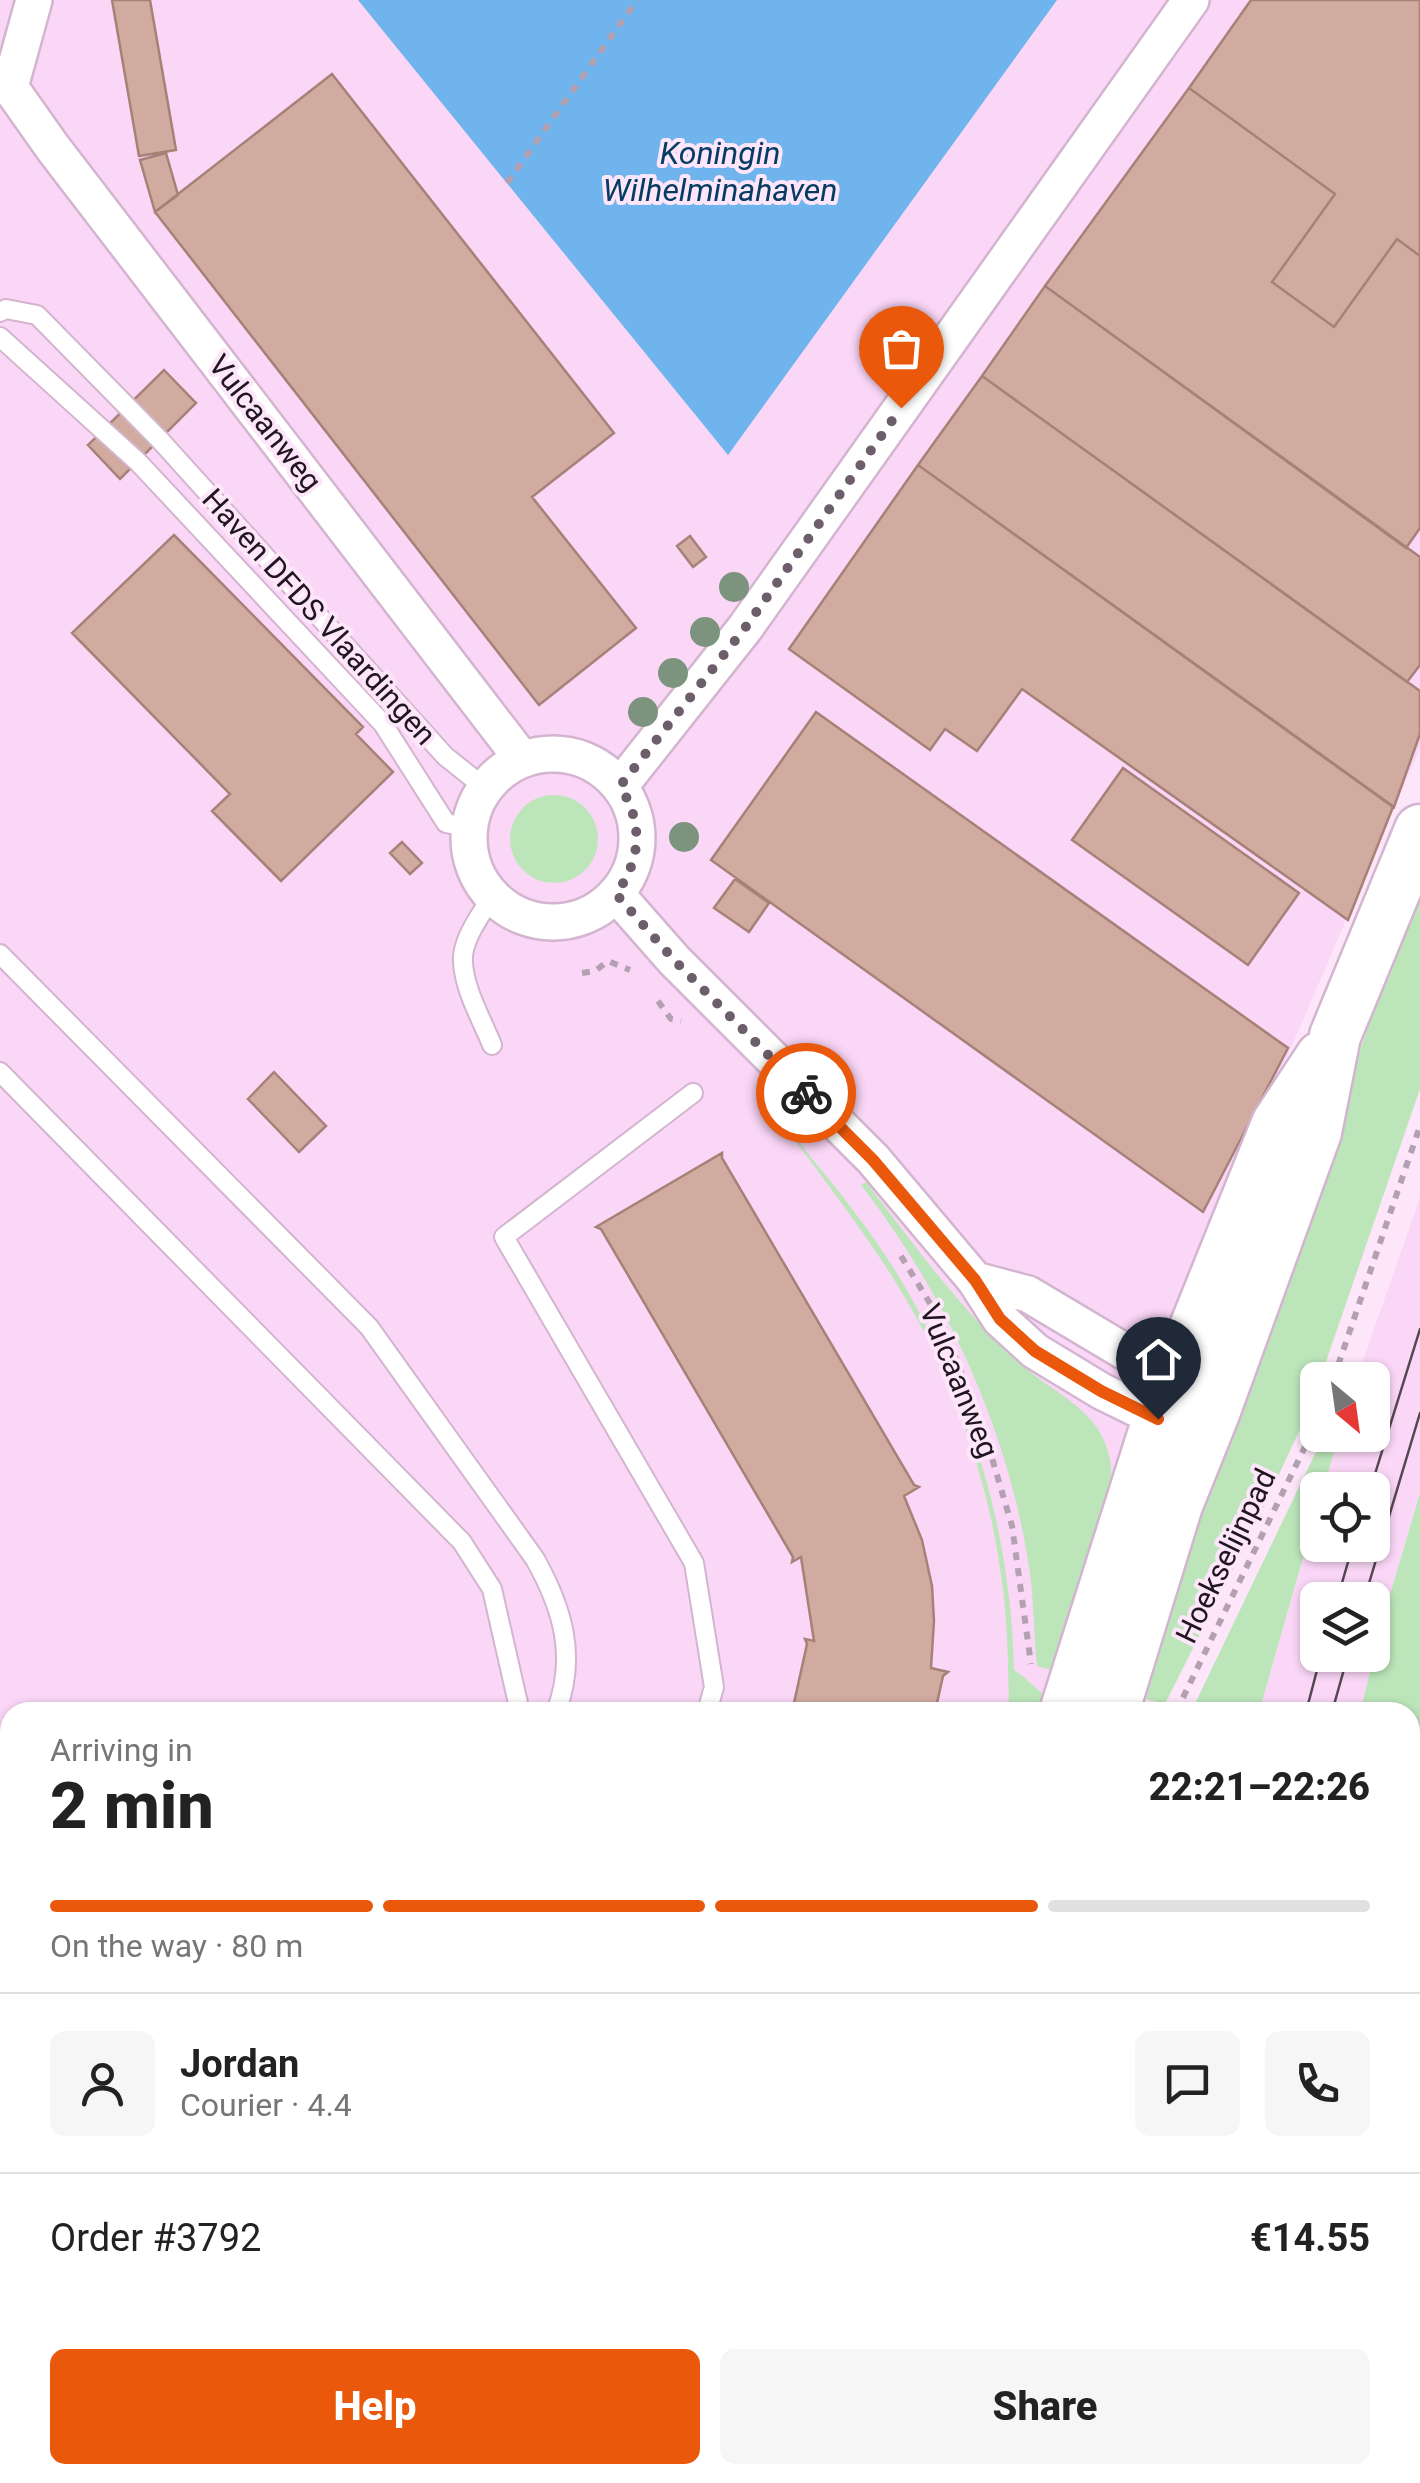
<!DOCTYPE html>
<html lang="en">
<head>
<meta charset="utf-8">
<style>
	:root { --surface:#fff; --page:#f6f6f6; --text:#222; --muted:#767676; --line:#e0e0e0; --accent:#ea580c }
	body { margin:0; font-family:Roboto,sans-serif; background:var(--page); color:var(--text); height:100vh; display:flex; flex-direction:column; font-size:38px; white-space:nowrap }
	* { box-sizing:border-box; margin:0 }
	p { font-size:32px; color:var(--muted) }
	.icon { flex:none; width:55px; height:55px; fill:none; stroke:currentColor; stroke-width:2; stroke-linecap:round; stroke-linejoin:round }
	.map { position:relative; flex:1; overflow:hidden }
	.side { position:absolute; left:0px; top:1702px; width:1420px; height:782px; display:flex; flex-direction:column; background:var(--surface); border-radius:30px 30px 0 0; box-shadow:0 2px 8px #0004 }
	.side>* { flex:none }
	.needle { width:65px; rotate:151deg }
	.fabs { position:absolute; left:1300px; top:1362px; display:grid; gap:20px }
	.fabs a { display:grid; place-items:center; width:90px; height:90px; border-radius:15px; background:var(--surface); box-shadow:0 2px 8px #0004; font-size:50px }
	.pin { position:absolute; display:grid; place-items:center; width:85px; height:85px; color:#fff; margin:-102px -42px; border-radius:50% 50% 50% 0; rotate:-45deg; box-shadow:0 0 10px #0007 }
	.pin .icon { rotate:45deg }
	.courier { position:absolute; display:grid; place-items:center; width:100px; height:100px; margin:-50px; border:8px solid #ea580c; border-radius:50%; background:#fff; color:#222; box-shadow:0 2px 12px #0007 }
	.summary em { font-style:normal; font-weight:800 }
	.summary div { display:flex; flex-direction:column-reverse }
	.summary { display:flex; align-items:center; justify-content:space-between; height:170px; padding:0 50px }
	h1 { font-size:65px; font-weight:800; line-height:75px }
	.bar { display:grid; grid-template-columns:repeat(4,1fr); gap:15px 10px; align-content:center; height:120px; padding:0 50px }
	.bar i { height:12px; border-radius:8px; background:var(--line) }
	.bar .active { background:var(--accent) }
	.bar p { grid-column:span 4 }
	.line { display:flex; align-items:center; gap:25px; padding:0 50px; border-top:2px solid var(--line) }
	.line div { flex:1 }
	.round { display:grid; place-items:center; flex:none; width:105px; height:105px; border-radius:15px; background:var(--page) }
	.cta { display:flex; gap:20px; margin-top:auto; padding:20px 50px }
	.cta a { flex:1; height:115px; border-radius:15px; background:var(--accent); color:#fff; font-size:40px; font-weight:800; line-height:115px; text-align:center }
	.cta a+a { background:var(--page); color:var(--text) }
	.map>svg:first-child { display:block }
	.built { fill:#fbd7f7; fill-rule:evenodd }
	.green { fill:#bce6ba }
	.water { fill:#6fb4ed }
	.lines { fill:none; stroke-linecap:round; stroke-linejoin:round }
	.ferry { stroke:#053c61; stroke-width:2.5; stroke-dasharray:12 10; stroke-linecap:butt }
	.building { fill:#d1aaa0; stroke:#a78178; stroke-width:2.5 }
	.lane-casing { stroke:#d3b5cf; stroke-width:22 }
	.street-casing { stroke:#d3b5cf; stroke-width:40 }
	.secondary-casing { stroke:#d3b5cf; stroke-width:55 }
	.path { stroke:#b3a0b1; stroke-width:6; stroke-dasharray:8 8; stroke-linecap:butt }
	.lane { stroke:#fff; stroke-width:18 }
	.street { stroke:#fff; stroke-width:35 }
	.secondary { stroke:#fff; stroke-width:50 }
	.tram { stroke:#544753; stroke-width:2.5 }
	.tree { fill:#7c947d }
	.done { stroke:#6d5e6c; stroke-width:10; stroke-dasharray:0 18 }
	.route { stroke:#ea580c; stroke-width:12 }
	.labels { text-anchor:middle; stroke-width:8; stroke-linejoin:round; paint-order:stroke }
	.street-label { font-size:30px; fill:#20161f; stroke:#fde5fa }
	.water-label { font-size:32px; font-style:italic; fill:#053c61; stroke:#fde5fa }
</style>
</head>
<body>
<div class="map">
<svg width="1420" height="2483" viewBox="0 0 1420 2483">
	<rect width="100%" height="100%" fill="#fde5fa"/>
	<path class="built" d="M0,0h1420v748l-298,693 -71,271h-1041v763h853l-2,8h-861z
		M1420,1198v295l-34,115 -26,104h-101l58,-203 1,36h54v-55h-49l16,-55h33v-55h-16zM1318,1600h54v55h-54z
		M1070,2475h93l-2,8h-93z"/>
	<path class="green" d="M510 839a44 44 0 1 1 88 0a44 44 0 1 1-88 0Z
		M1420,882v207l-110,319 -50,107 -95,189 -28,-7 137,-406z
		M779,1118c42,52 86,102 120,159 72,119 112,255 115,393 16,9 22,23 40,29l-3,13h-42c-1,-45 -1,-92 -8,-137 -11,-83 -39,-167 -76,-241 -39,-77 -96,-146 -146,-216z
		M866,1182c49,64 97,131 158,185 33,28 77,44 86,92 9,48 -33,161 -48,214l-25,-7c-3,-30 -3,-62 -7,-92 -20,-141 -82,-276 -169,-389z
		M1324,1435h15l-16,55h-5l-1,19 -58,203h-68z
		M1420,1493v290l-10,46v-117h-50l26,-104z
		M962,2475h108l-2,8h-108z
		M1163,2475h108l-2,8h-108z"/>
	<path class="water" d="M358,0h699l-329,455z
		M0,2187l10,10v278h29l-8,8h-31z"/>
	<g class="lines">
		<path class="ferry" d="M0,2327l10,8"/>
	</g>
	<path class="building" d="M112,0h38l26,150 -37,6z
		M1251,0h169v256l-23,-17 -63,88 -62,-45 63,-88 -146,-106z
		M332,74l282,359 -82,64 104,131 -97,77 -384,-493z
		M1189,88l146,106 -63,88 62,45 63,-88 23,17v272l-14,20 -361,-262z
		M166,153l12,42 -23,17 -15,-52z
		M1045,286l375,271v108l-13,17 -425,-306z
		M164,370l32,33 -76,76 -32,-34z
		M982,376l438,315v43l-26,73 -476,-342z
		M918,465l475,342 -45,113 -326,-231 -45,62 -32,-22 -15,21 -141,-101z
		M174,535l189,192 -7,7 37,38 -112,109 -69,-70 18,-17 -158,-161z
		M690,536l16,21 -13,10 -16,-21z
		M816,712l472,336 -85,164 -492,-352z
		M1123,768l176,125 -51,72 -176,-125z
		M402,842l20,21 -12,11 -20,-21z
		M735,879l34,24 -20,29 -35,-24z
		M274,1072l52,54 -27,26 -51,-53z
		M722,1153v5l192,327 5,2 -15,9 18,44 10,46 2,35 -3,47 17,4 -5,4 -8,36h-143l15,-68 -2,-5 9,2 -13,-84 -9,5 1,-5 -192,-328 -5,-2z
		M1420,2011v223l-10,-2v-180z
		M1410,2309l10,3 -10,32z
		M1420,2313v79l-6,-2 4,-13 -8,-2v-31z
		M1323,2475h64l-2,8h-64z"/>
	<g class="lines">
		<defs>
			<path id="lane" d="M0,312l6,-3 31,6 123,125 285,316 40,32
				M0,337l138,125 245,262 63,99 23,5
				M492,897c-11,17 -31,44 -29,65 1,27 19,58 29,83
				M0,954l369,373 166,232c28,50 42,98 21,153
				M0,1072l462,470 30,47 28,123
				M693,1093l-189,144 190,326 20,124 -7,25
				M0,1983l10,10
				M198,2475l7,8
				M654,2475v8"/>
			<path id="street" d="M34,0l-24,87 43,61 469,611
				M469 838a84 84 0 1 1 168 0a84 84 0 1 1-168 0Z
				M620,786l125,-158 446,-628
				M616,894l58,66 199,199 102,121 25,39 35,32 66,40 57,28 20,-2
				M975,1280l53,14 94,56 54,25 14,14
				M1410,1924l10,-43
				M1410,2265l10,2
				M1283,2483l2,-8"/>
			<path id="secondary" d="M1065,1712l93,-293 119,-295 44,-67
				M1113,1712l64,-207 37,-92 102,-281 19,-96 85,-206
				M893,2483l2,-8"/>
		</defs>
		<use href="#lane" class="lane-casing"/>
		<use href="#street" class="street-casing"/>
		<use href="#secondary" class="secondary-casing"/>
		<path class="path" d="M507,183l130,-183
			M582,973l13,-2 13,-10 22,9
			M658,1001l13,18 10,2
			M901,1256l41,67 42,108 28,95 19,138
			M1333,1380l87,-254
			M1176,1712l142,-292
			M946,2483l2,-8"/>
		<use href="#lane" class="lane"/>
		<use href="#street" class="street"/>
		<use href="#secondary" class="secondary"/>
		<path class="tram" d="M1370,1490l50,-161
			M1337,1600l16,-55
			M1364,1600l56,-187
			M1306,1712l15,-57
			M1332,1712l16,-57
			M1116,2483l2,-8
			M1138,2483l2,-8"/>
	</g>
	<g class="tree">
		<circle cx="734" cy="587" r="15"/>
		<circle cx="705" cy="632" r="15"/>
		<circle cx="673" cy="673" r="15"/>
		<circle cx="643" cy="712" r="15"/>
		<circle cx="684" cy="837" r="15"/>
	</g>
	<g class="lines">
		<path class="done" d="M806,1093l-132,-133 -58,-66c26,-36 27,-71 4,-108l125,-158 156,-220"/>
		<path class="route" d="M806,1093l67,67 102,120 25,39 35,32 66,40 57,28"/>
	</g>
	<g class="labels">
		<g class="street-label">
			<text transform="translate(265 423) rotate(52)" y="10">Vulcaanweg</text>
			<text transform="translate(319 617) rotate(48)" y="10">Haven DFDS Vlaardingen</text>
			<text transform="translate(959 1381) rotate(68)" y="10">Vulcaanweg</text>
			<text transform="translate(1226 1556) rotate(-64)" y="10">Hoekselijnpad</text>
		</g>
		<g class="water-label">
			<text x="720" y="164">Koningin<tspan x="720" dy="37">Wilhelminahaven</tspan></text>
		</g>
	</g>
</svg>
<div class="fabs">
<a><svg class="needle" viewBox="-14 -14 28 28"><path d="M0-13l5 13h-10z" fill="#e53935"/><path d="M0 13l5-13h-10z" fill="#767676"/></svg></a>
<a><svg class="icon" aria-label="locate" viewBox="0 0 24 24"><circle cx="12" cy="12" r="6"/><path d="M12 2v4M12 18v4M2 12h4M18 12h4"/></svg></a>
<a><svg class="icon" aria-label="layers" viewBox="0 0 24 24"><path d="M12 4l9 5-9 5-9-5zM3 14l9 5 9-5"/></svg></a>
</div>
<div class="pin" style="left:901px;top:408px;background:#ea580c"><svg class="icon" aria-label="bag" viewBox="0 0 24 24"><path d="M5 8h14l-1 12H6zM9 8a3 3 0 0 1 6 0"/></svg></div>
<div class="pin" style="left:1158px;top:1419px;background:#1f2937"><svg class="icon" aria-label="home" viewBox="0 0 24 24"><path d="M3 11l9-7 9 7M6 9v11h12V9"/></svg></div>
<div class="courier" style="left:806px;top:1093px"><svg class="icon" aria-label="bike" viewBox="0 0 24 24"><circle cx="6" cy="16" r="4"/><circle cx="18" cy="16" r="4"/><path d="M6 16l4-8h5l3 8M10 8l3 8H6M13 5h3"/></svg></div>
<section class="side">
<div class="summary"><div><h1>2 min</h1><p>Arriving in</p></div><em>22:21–22:26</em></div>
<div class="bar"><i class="active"></i><i class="active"></i><i class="active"></i><i></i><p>On the way · 80 m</p></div>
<div class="line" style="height:180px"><a class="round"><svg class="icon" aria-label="person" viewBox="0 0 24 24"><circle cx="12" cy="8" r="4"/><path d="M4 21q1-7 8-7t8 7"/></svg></a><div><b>Jordan</b><p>Courier · 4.4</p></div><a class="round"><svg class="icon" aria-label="chat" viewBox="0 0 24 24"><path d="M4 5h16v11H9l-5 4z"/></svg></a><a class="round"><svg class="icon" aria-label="phone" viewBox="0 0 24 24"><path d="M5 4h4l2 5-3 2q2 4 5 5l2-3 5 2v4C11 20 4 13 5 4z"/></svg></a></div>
<div class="line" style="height:130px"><div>Order #3792</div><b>€14.55</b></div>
<div class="cta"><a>Help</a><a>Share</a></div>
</section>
</div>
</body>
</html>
